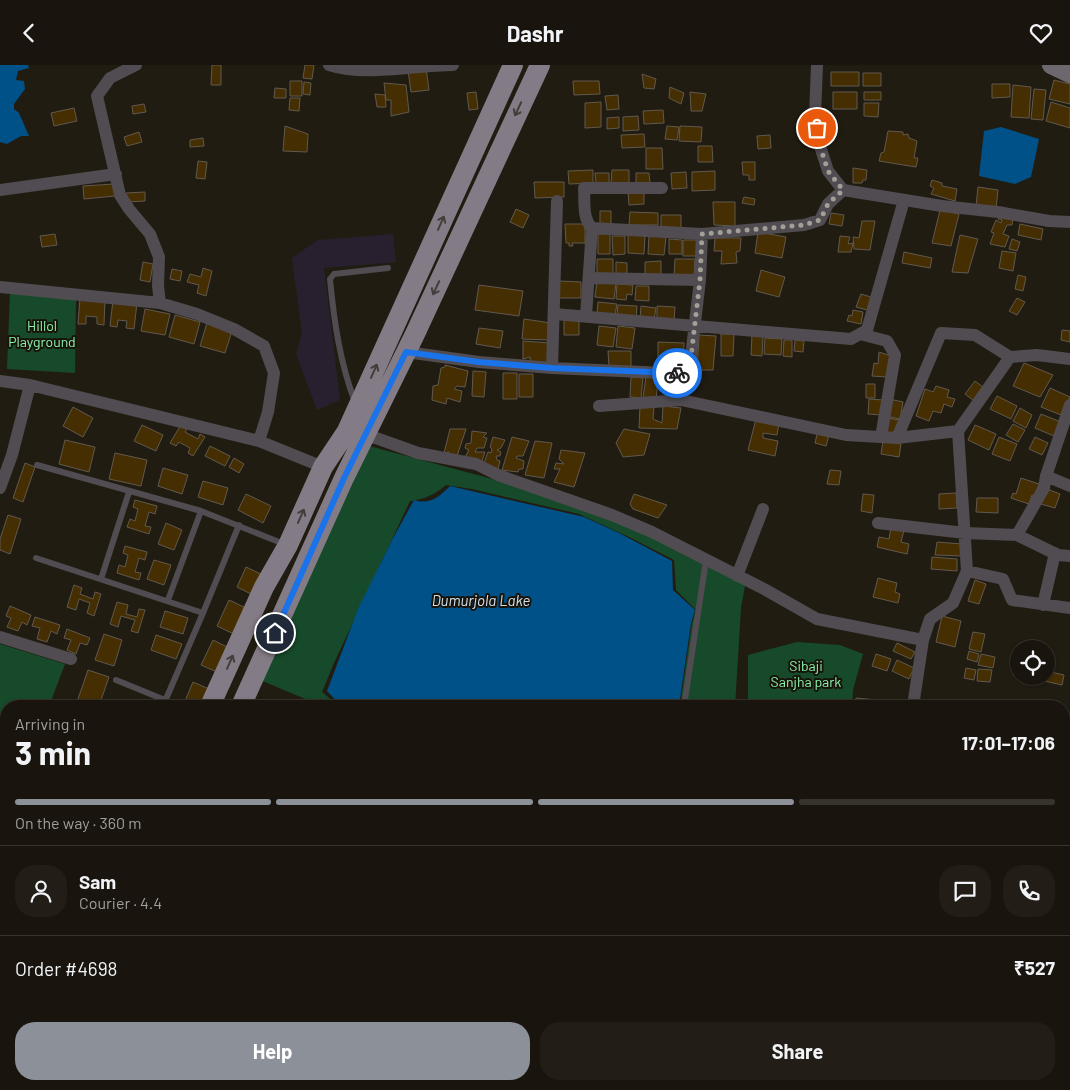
<!DOCTYPE html>
<html lang="en">
<head>
<meta charset="utf-8">
<style>
	:root { --surface:#19150e; --page:#221e17; --text:#f1f3f6; --muted:#9f9f9e; --line:#37342e; --accent:#8c9099 }
	body { margin:0; font-family:Barlow,sans-serif; background:var(--page); color:var(--text); height:100vh; display:flex; flex-direction:column; font-size:19px; white-space:nowrap }
	* { box-sizing:border-box; margin:0 }
	p { font-size:16px; color:var(--muted) }
	.icon { flex:none; width:28px; height:28px; fill:none; stroke:currentColor; stroke-width:2; stroke-linecap:round; stroke-linejoin:round }
	.map { position:relative; flex:1; overflow:hidden }
	.sheet { position:absolute; left:0px; top:635px; width:1070px; height:390px; display:flex; flex-direction:column; background:var(--surface); border-radius:20px 20px 0 0; box-shadow:0 1px 4px #0004,0 0 0 1px var(--line) }
	.sheet>* { flex:none }
	.controls { position:absolute; left:1010px; top:575px; display:grid; gap:10px }
	.controls a { display:grid; place-items:center; width:45px; height:45px; border-radius:50%; background:var(--surface); box-shadow:0 1px 4px #0004,0 0 0 1px var(--line); font-size:25px }
	.pin { position:absolute; display:grid; place-items:center; width:42px; height:42px; color:#fff; margin:-21px; border:2px solid #fff; border-radius:50%; box-shadow:0 1px 5px #0007 }
	.courier { position:absolute; display:grid; place-items:center; width:50px; height:50px; margin:-25px; border:4px solid #1a73e8; border-radius:50%; background:#fff; color:#222; box-shadow:0 1px 6px #0007 }
	.overview em { font-style:normal; font-weight:700 }
	.overview div { display:flex; flex-direction:column-reverse }
	.overview { display:flex; align-items:center; justify-content:space-between; height:85px; padding:0 15px }
	h1 { font-size:32px; font-weight:700; line-height:38px }
	.bar { display:grid; grid-template-columns:repeat(4,1fr); gap:8px 5px; align-content:center; height:60px; padding:0 15px }
	.bar i { height:6px; border-radius:4px; background:var(--line) }
	.bar .active { background:var(--accent) }
	.bar p { grid-column:span 4 }
	.line { display:flex; align-items:center; gap:12px; padding:0 15px; border-top:1px solid var(--line) }
	.line div { flex:1 }
	.round { display:grid; place-items:center; flex:none; width:52px; height:52px; border-radius:20px; background:var(--page) }
	.primary-button { display:flex; gap:10px; margin-top:auto; padding:10px 15px }
	.primary-button a { flex:1; height:58px; border-radius:20px; background:var(--accent); color:#fff; font-size:20px; font-weight:700; line-height:58px; text-align:center }
	.primary-button a+a { background:var(--page); color:var(--text) }
	header { display:flex; justify-content:space-between; align-items:center; height:65px; padding:0 15px; background:var(--surface); font-size:22px; font-weight:700 }
	.map>svg:first-child { display:block }
	.medical { fill:#29202f }
	.green { fill:#174a2a }
	.water { fill:#005187 }
	.building { fill:#452e01; stroke:#61594e }
	.lines { fill:none; stroke-linecap:round; stroke-linejoin:round }
	.service { stroke:#504c51; stroke-width:6 }
	.minor { stroke:#504c51; stroke-width:12 }
	.secondary { stroke:#6d676e; stroke-width:18 }
	.primary { stroke:#837b85; stroke-width:20 }
	.oneway { stroke:#433d3b }
	.done { stroke:#a29f97; stroke-width:5; stroke-dasharray:0 9 }
	.route { stroke:#1a73e8; stroke-width:6 }
	.labels { text-anchor:middle; stroke-width:4; stroke-linejoin:round; paint-order:stroke }
	.park-label { font-size:14px; fill:#88f3ac; stroke:#181309 }
	.water-label { font-size:15px; font-style:italic; fill:#cfe0f0; stroke:#181309 }
</style>
</head>
<body>
<header><svg class="icon" aria-label="back" viewBox="0 0 24 24"><path d="M15 5l-7 7 7 7"/></svg>Dashr<svg class="icon" aria-label="heart" viewBox="0 0 24 24"><path d="M12 20l-8-8c-3-5 5-10 8-4 3-6 11-1 8 4z"/></svg></header>
<div class="map">
<svg width="1070" height="1025" viewBox="0 0 1070 1025">
	<rect width="100%" height="100%" fill="#211c12"/>
	<path class="medical" d="M393,169l3,28 -72,6 16,132 -23,10 -21,-56 6,-20 -10,-76 26,-18z"/>
	<path class="green" d="M10,227l66,7 -1,74 -68,-4z
		M369,381l149,40 88,29 140,65 -5,28 -6,98h-55l12,-84 4,-12 -20,-20 -2,-30 -45,-23 -50,-23 -107,-25 -26,-4c-12,10 -21,14 -36,16l-76,162 -12,29 17,14h-17l-62,-26z
		M797,577l43,3 23,9 -10,36 -1,16h-104v-51z
		M0,579l65,20 -16,42h-43v53l-6,-3z"/>
	<path class="water" d="M0,0h28l1,3 -11,3 -2,9 8,1 1,8 -11,15v5l5,4 10,23h-8l-14,8 -7,-2z
		M1001,62l38,12 -8,38 -16,7 -36,-8 5,-45z
		M450,421l134,31 35,16 53,28 1,29 22,20 -4,13 -12,83h-338l-14,-15 31,-82 34,-69 22,-40c16,5 25,-3 36,-14z"/>
	<path class="building" d="M212,0h9v20h-10z
		M305,0h9l-2,14 -9,-1z
		M426,3l3,22 -18,2 -3,-22z
		M831,7h28v14h-28z
		M863,8h18v13h-18z
		M642,9l14,5 -2,10 -10,-1z
		M1054,15l16,4v20l-21,-5z
		M290,16h12v15h-12z
		M573,16h26l1,13 -26,1z
		M304,17l7,1 -1,12 -7,-1z
		M384,18l22,2 3,27 -18,4v-16h-5z
		M992,19h18v13l-18,1z
		M1013,20l18,2 -2,31 -18,-1z
		M670,22l14,6 -3,11 -12,-6z
		M275,23l11,1v9h-12z
		M1034,24l12,1 -3,30 -12,-1z
		M476,27l2,17 -9,1 -2,-17z
		M690,27l16,2 -4,17h-11z
		M833,27h24v17h-24z
		M864,27h17v8h-17z
		M375,29l10,1 1,12h-9z
		M618,30l1,14 -12,1 -2,-14z
		M290,33h10l-1,13 -10,-1z
		M601,37v25l-16,1v-25z
		M1051,37l19,6v20l-24,-7z
		M864,38h15l-1,14 -14,-1z
		M144,39l2,8 -13,2 -1,-8z
		M74,43l3,13 -23,5 -3,-13z
		M663,45l1,13 -20,1 -1,-13z
		M638,51l1,14 -16,1v-14z
		M619,52v11l-12,1v-11z
		M285,61l23,8 -1,18 -24,-1z
		M667,61l12,1 -2,13 -12,-1z
		M680,61l22,1 -1,15 -22,-1z
		M888,66l15,1v3l5,-1 1,4 8,3 -3,17h4l-2,9 -37,-6 2,-8 3,-1z
		M139,67l3,10 -15,4 -3,-9z
		M644,69l1,13 -23,1 -1,-13z
		M770,70l1,13 -13,1 -1,-13z
		M203,73l1,8 -14,1v-7z
		M698,81h14l1,16h-15z
		M646,83h16l1,21h-17z
		M198,96l9,1 -2,17 -9,-1z
		M742,97h13v18h-6v-5h-6z
		M853,103l14,2 -1,10h-3l-1,3h-9z
		M593,105v13l-24,1 -1,-13z
		M612,105h17v14h-18z
		M715,106v19l-23,1v-19z
		M686,107l1,16 -15,1 -1,-16z
		M595,108h14v10h-13z
		M636,108h13l1,10 -14,1z
		M932,115l10,3v3l15,3 -2,12 -24,-7 3,-6 -4,-2z
		M534,117h30v15l-29,1z
		M114,119l1,12 -31,3 -1,-13z
		M978,122l20,3 -2,19 -20,-3z
		M644,125v14l-15,1 -1,-14z
		M145,127v9l-19,1v-9z
		M744,132l11,2 -1,6 -12,-2z
		M713,137h22v24l-21,-1z
		M516,144l13,6 -6,13 -13,-6z
		M940,145l19,4 -8,32 -19,-3z
		M600,146h11v16h-11z
		M630,147l28,1v12h-29z
		M831,148l13,2 -2,11 -13,-2z
		M661,150h20v15h-20z
		M1000,150l13,3 -1,7h-5l-4,9 6,2 -4,11 -15,-3 4,-11 -3,-1 5,-12 5,3 1,-3 -4,-1z
		M862,156h13l-5,29 -16,-1 -1,-12 6,1z
		M565,159h20v19h-13l1,3h-4v-3h-3z
		M1020,159l23,5 -2,11 -23,-5z
		M758,167l28,5 -4,21 -27,-5z
		M55,169l2,11 -15,2 -2,-11z
		M598,169h12v20h-12z
		M628,170h17l-1,19 -16,-1z
		M960,170l18,4 -10,34 -16,-1z
		M612,171h13v18l-12,1z
		M649,171l17,1 -2,18 -16,-1z
		M840,171l10,1 -2,7 5,-1 -2,9h-13z
		M715,173h26l-1,13 -4,1 1,11 -16,1 1,-13h-8z
		M669,174l13,1v14h-13z
		M1012,174l8,3 -3,9 -8,-2z
		M683,175h15l1,16h-16z
		M1002,186l14,2 -3,18 -14,-3z
		M904,187l28,6 -2,10 -28,-5z
		M597,194h16v15l-16,-1z
		M675,194h20l-1,18 -20,-1z
		M661,196v15h-16v-14z
		M143,197l10,2 -3,18 -10,-2z
		M616,197l11,1v12h-11z
		M203,203l9,3 -6,25 -9,-3 2,-8 -12,-3 3,-8 11,3z
		M172,204l10,2 -2,10 -10,-2z
		M761,205l24,7 -6,20 -23,-6z
		M1018,210l8,2 -3,14 -8,-2z
		M559,216l22,1v16h-23z
		M597,216l19,2 -2,16 -19,-2z
		M617,219l16,1 -1,10 -5,-1 -1,6 -10,-1z
		M479,220l44,6 -4,25 -44,-6z
		M636,221h13v15l-14,-1z
		M861,229l10,3 -4,13 -11,-3z
		M80,233l25,1 -1,26 -7,-1v-7l-11,-1v8h-8z
		M1017,233l8,4 -8,13 -8,-4z
		M113,235l24,3 -3,26 -8,-1 1,-7 -9,-1 -1,7 -7,-1z
		M598,237l19,2 -2,11 -18,-2z
		M618,240l19,1 -1,12 -19,-2z
		M641,241l15,2 -2,12 -14,-1z
		M657,241l18,1 -1,14 -17,-1z
		M145,244l25,5 -5,21 -24,-4z
		M853,245l10,2 -2,12 -14,-3 2,-6 3,1z
		M175,250l25,7 -6,22 -25,-7z
		M524,254l27,4 -2,17 -27,-1z
		M564,254h15v16h-15z
		M207,258l25,8 -7,22 -25,-7z
		M599,261l17,2 -3,19 -16,-2z
		M618,261l17,2 -3,21 -16,-2z
		M479,263l24,3 -3,17 -24,-4z
		M1062,265l8,1v11l-9,-2z
		M721,269h13l-1,22h-12z
		M699,270l17,1 -3,34h-16z
		M752,270l11,1 -1,20 -11,-1z
		M765,273l17,1 -1,16 -17,-1z
		M784,275h8v17l-9,-1z
		M795,275l9,1 -1,11 -9,-1z
		M523,276l27,2v21h-20v-7l-7,2z
		M658,277l26,1 -1,17 -25,-1z
		M608,286h23v16h-22z
		M879,287l12,4 -5,21 -14,-1 2,-13 4,1z
		M1024,298l29,12 -13,22 -27,-11z
		M445,300l23,6 -3,16 -8,-1 -3,3 8,2 -2,11 -13,-4 -1,6 -14,-4 1,-14 5,-1 3,-17 4,-1z
		M473,306l13,1 -2,25 -12,-1z
		M503,308h14v26h-14z
		M519,309h14v23h-14z
		M631,312l12,1 -2,20 -11,-1z
		M646,312l12,2 -2,21 -13,-2z
		M975,316l12,9 -10,13 -12,-9z
		M866,319h9v14h-9z
		M936,321l13,4 -2,7 8,2 -3,8 -8,-3 -3,9 -8,-2 -4,10 -13,-5 9,-27 8,3z
		M1050,323l20,9 -9,18 -20,-8z
		M997,331l20,10 -6,13 -21,-10z
		M869,334l14,1 -1,15 -14,-1z
		M889,334l14,3 -3,17 -14,-3z
		M640,341l14,1 -1,12 9,4 1,-17 18,2 -4,21 -38,-1z
		M73,342l20,11 -10,19 -20,-11z
		M1020,343l12,7 -6,13 -13,-7z
		M1041,349l20,8 -7,14 -19,-8z
		M887,353l13,2 -5,17 -12,-2z
		M756,354l23,4 -2,12 -14,-2v5l15,3 -3,15 -27,-6z
		M182,358l6,4 -3,5 13,7 2,-5 5,3 -12,19 -5,-3 2,-5 -11,-6 -3,4 -6,-3z
		M1013,359l12,6 -7,12 -12,-7z
		M142,360l21,10 -7,16 -22,-10z
		M975,360l21,9 -7,16 -21,-10z
		M450,364h16l-9,27h-9l1,-4 -5,1z
		M624,364l26,5 -6,21 -21,2 -7,-14z
		M818,365l12,2 -4,14 -11,-3z
		M472,366l15,2 -4,4 4,1 -3,10h-7l-2,4h10l-3,9 -18,-2 5,-9 -4,-2 1,-4 5,-1z
		M493,372l12,3 -4,8 -4,2 4,2 -1,4h-4l1,4 3,1 -2,8 -14,-6 4,-11 3,1 1,-4 -2,-2z
		M512,372l17,4 -6,15h-6l-1,2 8,3 -1,8h-4l-1,3 -16,-2z
		M999,372l18,7 -7,17 -18,-7z
		M1035,372l13,6 -6,12 -13,-6z
		M65,375l30,7 -6,25 -30,-8z
		M535,376l17,2 -8,35 -19,-3z
		M883,376l18,3 -2,13 -18,-3z
		M210,381l20,10 -5,10 -20,-10z
		M561,385l24,3 -11,34 -20,-5 6,-13h-6l2,-6 8,1 -5,-5z
		M115,388l32,7 -6,26 -32,-7z
		M234,393l10,6 -5,9 -10,-6z
		M25,398l10,4 -12,35 -10,-4z
		M163,403l25,7 -6,19 -24,-8z
		M830,405l11,1 -2,14 -12,-1z
		M1021,413l18,6 -4,12 -3,-1 -3,9 -18,-6 2,-5 3,1z
		M203,416l25,7 -5,17 -25,-8z
		M1047,424l13,5 -5,14 -14,-4z
		M956,428l1,15 -18,1v-15z
		M246,429l25,12 -8,17 -25,-13z
		M634,429l33,11 -9,13 -25,-9 -3,-5z
		M863,429l11,1 -2,18 -11,-2z
		M977,433h21v15l-22,-1z
		M135,435l22,6 -2,8 -6,-2 -4,14 6,1 -2,7 -22,-7 3,-8 5,2 3,-12 -5,-2z
		M8,450l13,4 -11,35 -10,-4v-11z
		M166,458l16,7 -8,20 -16,-6z
		M891,462l13,3 -3,12 8,2 -2,10 -30,-7 2,-10 10,2z
		M937,477l25,2 -1,12 -26,-1z
		M125,481l22,6 -2,8 -6,-2 -4,14 6,1 -2,7 -22,-7 2,-8 6,2 3,-12 -5,-2z
		M932,492l25,2v12l-26,-2z
		M154,495l17,5 -7,20 -17,-6z
		M246,502l17,8 -10,20 -16,-8z
		M878,513l19,5 -2,9 5,2 -2,9 -25,-6z
		M975,515l11,4 -7,20 -11,-3z
		M74,520l8,3 -2,6 13,5 2,-7 6,2 -7,22 -7,-3 3,-10 -11,-4 -3,11 -9,-3z
		M229,535l17,8 -12,26 -17,-8z
		M117,537l11,3 -2,9 11,3 2,-8 6,1 -7,23 -7,-2 4,-11 -14,-4 -3,11 -8,-3z
		M10,541l21,9 -4,10 -5,-3 -4,9 -11,-4 4,-9 -5,-2z
		M165,546l23,7 -5,16 -23,-7z
		M942,551l19,5 -6,26 -19,-5z
		M35,552l25,8 -3,9 -6,-3 -4,11 -10,-3 3,-11 -8,-2z
		M67,564l23,9 -3,7 -7,-2 -4,11 -9,-4 4,-10 -7,-2z
		M973,567l12,2 -4,18 -12,-3z
		M104,569l18,6 -8,26 -19,-6z
		M156,570l26,9 -6,15 -25,-9z
		M213,575l16,8 -12,24 -16,-7z
		M897,578l18,9 -4,7 -18,-8z
		M1019,579l25,5h-25v13h-3z
		M1046,584l6,1 -3,17h-3z
		M969,586l10,3 -2,8 -10,-3z
		M876,589l15,5 -4,12 -15,-5z
		M981,589l14,3 -2,11 -15,-3z
		M897,595l17,8 -5,11 -17,-8z
		M966,603l10,2 -2,10 -10,-2z
		M978,604l14,1 -2,12 -13,-1z
		M88,605l21,7 -10,29 -21,-7z
		M1046,606l18,4 -2,10 -22,-5 1,-4h5z
		M193,617l16,7 -8,17h-18z
		M856,633l54,5v3h-55z
		M1069,661l1,1v24l-6,-2z
		M6,714v29l-6,-3v-18h2z
		M6,793v53l-6,-3v-47z
		M5,891h1v17l-6,-2 2,-6 -2,-3z
		M1064,935h6v13h-6z
		M0,977l6,1v20h-6z
		M1065,1002h5v22l-6,-1z
		M10,1019h23l-1,6h-16l-7,-2z
		M111,1019h16v6h-16z
		M193,1019h28v6h-28z
		M229,1019h17v6h-17z
		M249,1019h15l-1,6h-15z
		M316,1019h9v4l9,2h-18z
		M400,1019h12l3,4 6,-4h9l1,1 -3,5h-24z
		M761,1019l21,2 -1,4h-21z
		M786,1019h24l-2,6 -22,-3z
		M940,1019h23l-1,6 -23,-1z"/>
	<g class="lines">
		<path class="service" d="M355,337c-15,-39 -21,-81 -25,-123l4,-5 54,-6
			M37,400l164,46 83,33
			M36,493l167,55
			M101,514l28,-87
			M168,535l33,-89
			M116,615l49,20
			M163,641l40,-93 36,-88
			M684,641l22,-146"/>
		<path class="minor" d="M136,0l-26,13 -13,18 23,99 9,14 21,25 9,23 -1,29 2,17
			M329,0c37,12 85,0 124,0
			M817,0l-2,51 3,24 10,31 15,19 99,16 56,6 51,9 21,1
			M0,125l116,-16
			M592,163l110,6 102,-9 16,-5 8,-16 15,-14
			M589,213l111,2
			M0,222l160,16 37,11 37,15 30,17 10,27 -6,39 -9,29
			M554,249l297,25 16,-9 37,-130
			M586,251l6,-88c-10,-10 -7,-27 -8,-40h78
			M860,269l27,7 8,14 -14,82
			M406,287l73,10 73,6 137,6 11,-94 2,-46
			M552,303l5,-167
			M0,316l30,4
			M599,341l82,-6 165,35 51,3 61,-7
			M359,370l17,3 42,15 58,11 22,11 114,40 40,17 112,57 53,30 106,21
			M897,373l44,-105 34,2 35,22
			M1046,411l24,10
			M0,423l12,-33 18,-70 229,56 64,26
			M878,458l87,10 52,2 41,20 12,1
			M1017,470l27,-47 2,-12 24,-71
			M967,506l36,8 9,21 58,8
			M737,511l26,-67
			M1043,540l12,-52
			M0,572l71,22
			M913,641l10,-66 7,-21 23,-16 14,-32 -9,-140 52,-74 27,-2 33,4
			M0,704l6,3
			M0,854l6,3
			M1064,994l6,-3
			M703,1019l6,6
			M917,1019l13,6
			M1016,1025l6,-6"/>
		<path class="secondary" d="M1051,0l19,9"/>
		<path class="primary" d="M210,641l54,-119 24,-42 35,-78 24,-36 166,-366
			M241,641l103,-228 71,-144 125,-269
			M34,1025l3,-6
			M58,1025l3,-6"/>
	</g>
	<defs><path id="oneway-shaft" d="M-6 0H5M1.5-3L5.5 0L1.5 3" fill="none" stroke-width="1.6" stroke-linecap="round" stroke-linejoin="round" transform="scale(1.25)"/></defs>
	<g class="oneway">
		<use href="#oneway-shaft" transform="translate(518 44) rotate(115)"/>
		<use href="#oneway-shaft" transform="translate(441 158) rotate(-66)"/>
		<use href="#oneway-shaft" transform="translate(436 223) rotate(115)"/>
		<use href="#oneway-shaft" transform="translate(374 306) rotate(-66)"/>
		<use href="#oneway-shaft" transform="translate(301 451) rotate(-66)"/>
		<use href="#oneway-shaft" transform="translate(230 597) rotate(-66)"/>
	</g>
	<g class="lines">
		<path class="done" d="M677,308l12,1 11,-94 2,-46 102,-9 16,-5 8,-16 15,-14 -15,-19 -10,-31 -1,-12"/>
		<path class="route" d="M275,568l69,-155 62,-126 73,10 73,6 125,5"/>
	</g>
	<g class="labels">
		<g class="park-label">
			<text x="42" y="266">Hillol<tspan x="42" dy="16">Playground</tspan></text>
			<text x="806" y="606">Sibaji<tspan x="806" dy="16">Sanjha park</tspan></text>
		</g>
		<g class="water-label">
			<text x="481" y="541">Dumurjola Lake</text>
		</g>
	</g>
</svg>
<div class="controls">
<a><svg class="icon" aria-label="locate" viewBox="0 0 24 24"><circle cx="12" cy="12" r="6"/><path d="M12 2v4M12 18v4M2 12h4M18 12h4"/></svg></a>
</div>
<div class="pin" style="left:817px;top:63px;background:#ea580c"><svg class="icon" aria-label="bag" viewBox="0 0 24 24"><path d="M5 8h14l-1 12H6zM9 8a3 3 0 0 1 6 0"/></svg></div>
<div class="pin" style="left:275px;top:568px;background:#1f2937"><svg class="icon" aria-label="home" viewBox="0 0 24 24"><path d="M3 11l9-7 9 7M6 9v11h12V9"/></svg></div>
<div class="courier" style="left:677px;top:308px"><svg class="icon" aria-label="bike" viewBox="0 0 24 24"><circle cx="6" cy="16" r="4"/><circle cx="18" cy="16" r="4"/><path d="M6 16l4-8h5l3 8M10 8l3 8H6M13 5h3"/></svg></div>
<section class="sheet">
<div class="overview"><div><h1>3 min</h1><p>Arriving in</p></div><em>17:01–17:06</em></div>
<div class="bar"><i class="active"></i><i class="active"></i><i class="active"></i><i></i><p>On the way · 360 m</p></div>
<div class="line" style="height:90px"><a class="round"><svg class="icon" aria-label="person" viewBox="0 0 24 24"><circle cx="12" cy="8" r="4"/><path d="M4 21q1-7 8-7t8 7"/></svg></a><div><b>Sam</b><p>Courier · 4.4</p></div><a class="round"><svg class="icon" aria-label="chat" viewBox="0 0 24 24"><path d="M4 5h16v11H9l-5 4z"/></svg></a><a class="round"><svg class="icon" aria-label="phone" viewBox="0 0 24 24"><path d="M5 4h4l2 5-3 2q2 4 5 5l2-3 5 2v4C11 20 4 13 5 4z"/></svg></a></div>
<div class="line" style="height:65px"><div>Order #4698</div><b>₹527</b></div>
<div class="primary-button"><a>Help</a><a>Share</a></div>
</section>
</div>
</body>
</html>
